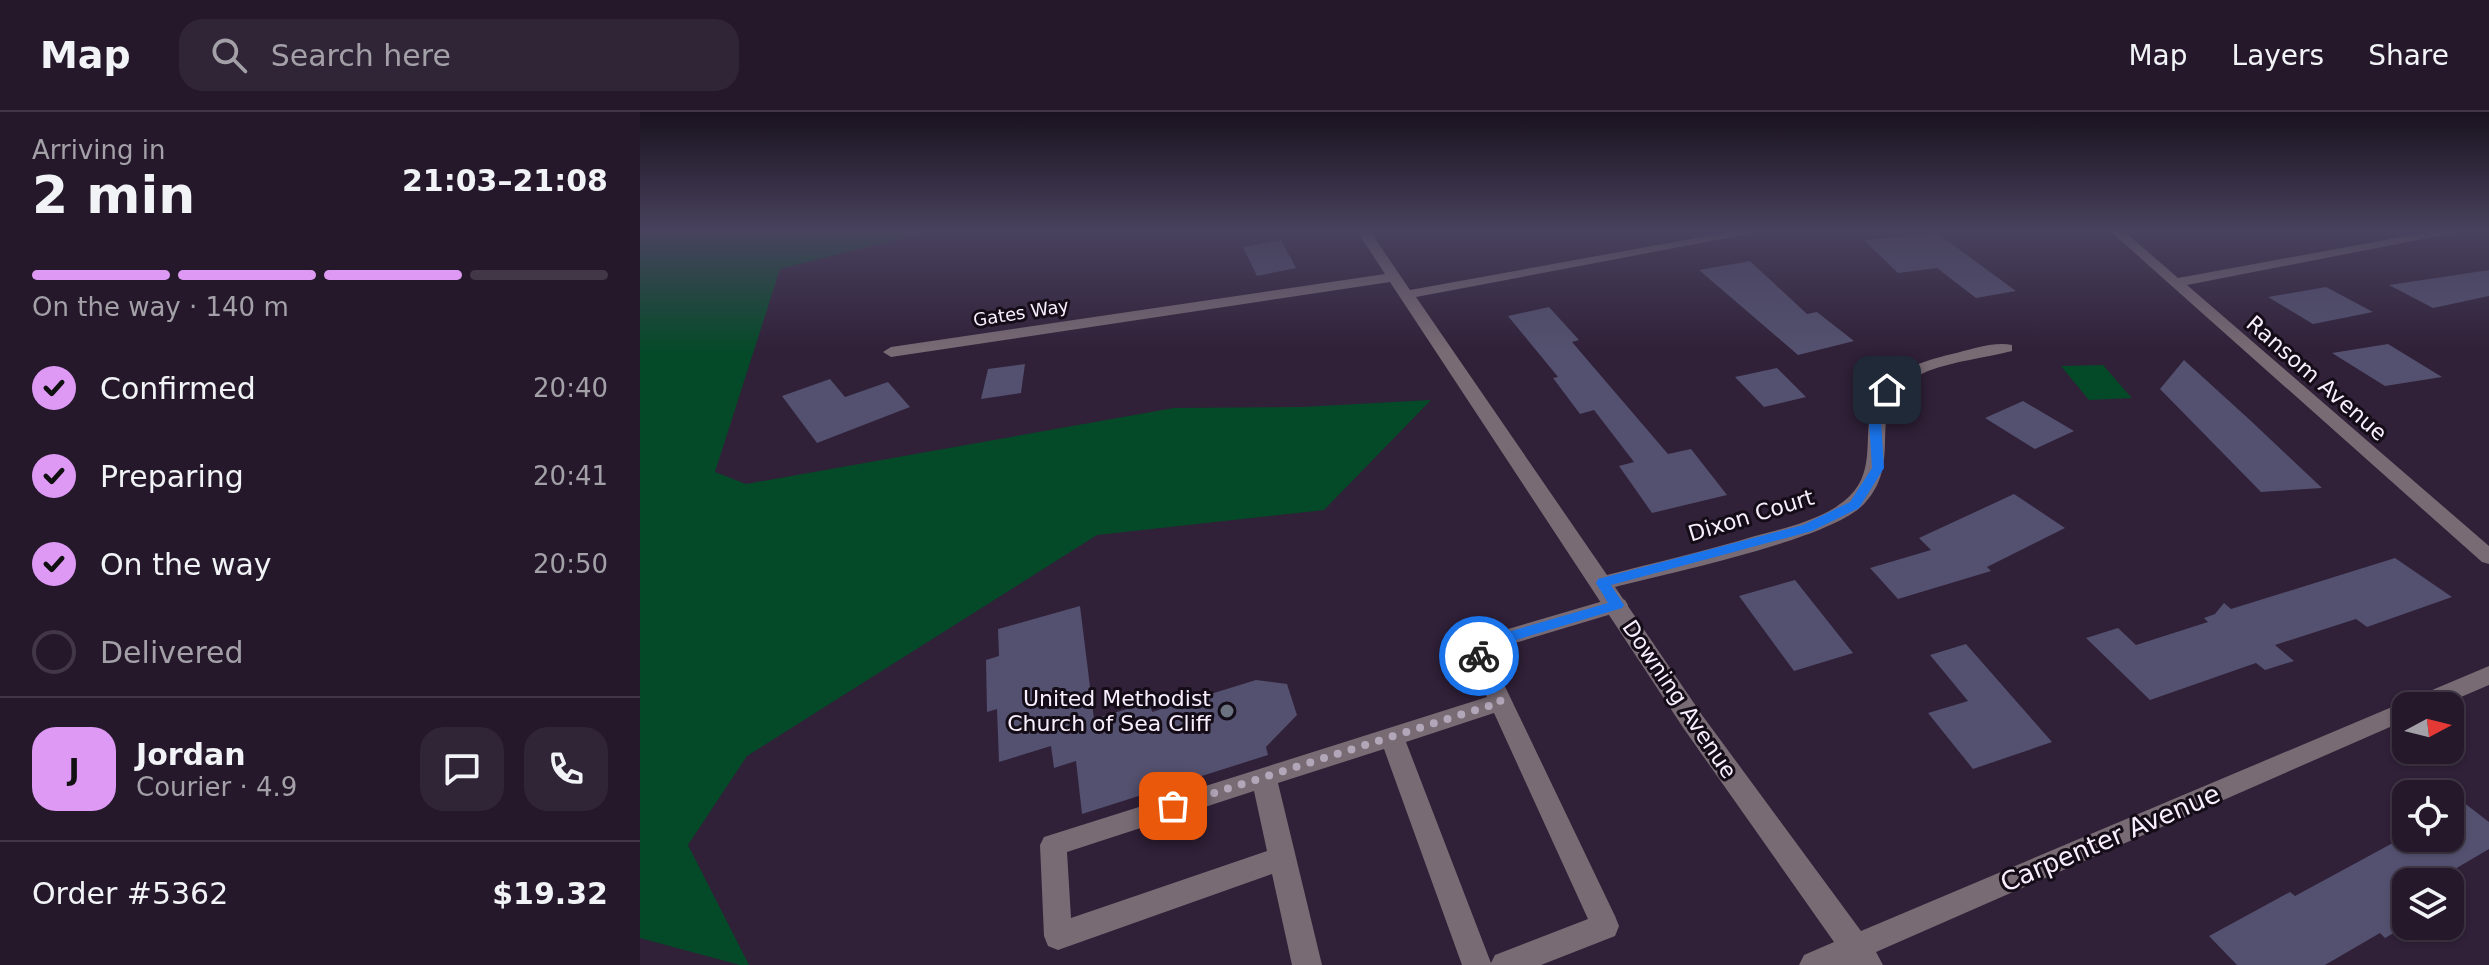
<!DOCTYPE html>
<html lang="en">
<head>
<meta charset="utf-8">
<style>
	:root { --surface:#24182a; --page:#302536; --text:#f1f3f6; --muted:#a3a0a8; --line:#413747; --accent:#dd99f4 }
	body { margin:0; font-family:"DejaVu Sans",sans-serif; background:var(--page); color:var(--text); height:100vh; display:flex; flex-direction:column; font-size:30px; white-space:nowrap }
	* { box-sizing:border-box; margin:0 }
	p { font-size:26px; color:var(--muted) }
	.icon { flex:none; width:44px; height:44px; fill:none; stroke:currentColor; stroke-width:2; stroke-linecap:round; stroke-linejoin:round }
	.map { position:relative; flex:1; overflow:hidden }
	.drawer { display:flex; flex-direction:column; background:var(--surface); width:640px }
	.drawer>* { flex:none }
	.needle { width:52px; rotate:83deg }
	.buttons { position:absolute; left:1752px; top:580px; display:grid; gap:16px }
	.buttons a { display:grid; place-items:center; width:72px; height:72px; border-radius:16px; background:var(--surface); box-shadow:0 2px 6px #0004,0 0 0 2px var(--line); font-size:40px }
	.pin { position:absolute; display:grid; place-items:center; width:68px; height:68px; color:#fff; margin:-34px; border-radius:16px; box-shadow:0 4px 12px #0006 }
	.courier { position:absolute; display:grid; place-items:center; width:80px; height:80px; margin:-40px; border:6px solid #1a73e8; border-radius:50%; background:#fff; color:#222; box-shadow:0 2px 10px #0007 }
	.headline em { font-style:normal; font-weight:600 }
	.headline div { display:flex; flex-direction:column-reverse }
	.headline { display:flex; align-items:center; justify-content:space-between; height:136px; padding:0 32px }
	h1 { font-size:52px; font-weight:600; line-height:60px }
	.bar { display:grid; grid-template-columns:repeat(4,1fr); gap:12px 8px; align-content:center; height:96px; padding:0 32px }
	.bar i { height:10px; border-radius:6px; background:var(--line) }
	.bar .active { background:var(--accent) }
	.bar p { grid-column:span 4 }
	.line { display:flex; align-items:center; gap:20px; padding:0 32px; border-top:2px solid var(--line) }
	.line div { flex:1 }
	.round { display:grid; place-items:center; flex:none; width:84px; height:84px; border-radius:24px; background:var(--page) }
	ol { padding:0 32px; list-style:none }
	li { display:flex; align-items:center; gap:24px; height:88px }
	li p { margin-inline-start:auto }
	li .icon { padding:8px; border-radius:50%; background:var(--accent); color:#111; stroke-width:4 }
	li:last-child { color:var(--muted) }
	li i { width:44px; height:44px; border:4px solid var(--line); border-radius:50% }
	header { display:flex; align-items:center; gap:48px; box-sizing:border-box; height:112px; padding:0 40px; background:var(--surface); border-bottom:2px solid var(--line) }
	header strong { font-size:38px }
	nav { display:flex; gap:44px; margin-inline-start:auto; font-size:28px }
	.search { width:560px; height:72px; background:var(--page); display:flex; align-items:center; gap:20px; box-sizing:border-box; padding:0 28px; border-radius:24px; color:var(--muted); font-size:30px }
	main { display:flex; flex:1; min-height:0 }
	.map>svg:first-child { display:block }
	.green { fill:#054a28 }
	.building { fill:#53516f }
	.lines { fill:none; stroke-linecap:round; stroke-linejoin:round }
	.lane { fill:#796b74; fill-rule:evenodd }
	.street { fill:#796b74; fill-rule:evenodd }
	.route { fill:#1a73e8 }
	.done { stroke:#b2a6b9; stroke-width:8; stroke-dasharray:0 14.4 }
	.worship-dot { fill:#6b7280; stroke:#140d18; stroke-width:3 }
	.labels { text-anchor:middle; stroke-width:6; stroke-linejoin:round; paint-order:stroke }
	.far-street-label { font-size:18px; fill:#f8eefe; stroke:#140d18 }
	.street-label { font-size:22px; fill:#f8eefe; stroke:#140d18 }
	.poi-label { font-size:22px; fill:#f8eefe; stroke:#140d18; text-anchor:end }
	.near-street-label { font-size:26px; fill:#f8eefe; stroke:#140d18 }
</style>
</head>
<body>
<header>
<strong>Map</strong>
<div class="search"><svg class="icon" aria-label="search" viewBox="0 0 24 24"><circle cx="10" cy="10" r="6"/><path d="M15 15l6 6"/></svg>Search here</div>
<nav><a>Map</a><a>Layers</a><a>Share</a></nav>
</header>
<main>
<section class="drawer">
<div class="headline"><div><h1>2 min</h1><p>Arriving in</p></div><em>21:03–21:08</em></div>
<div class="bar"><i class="active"></i><i class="active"></i><i class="active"></i><i></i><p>On the way · 140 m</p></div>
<ol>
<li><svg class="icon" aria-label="check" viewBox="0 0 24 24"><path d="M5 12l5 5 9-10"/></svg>Confirmed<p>20:40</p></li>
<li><svg class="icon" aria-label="check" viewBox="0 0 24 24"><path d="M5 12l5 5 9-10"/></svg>Preparing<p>20:41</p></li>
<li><svg class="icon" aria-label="check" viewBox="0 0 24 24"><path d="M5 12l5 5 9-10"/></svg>On the way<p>20:50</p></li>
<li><i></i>Delivered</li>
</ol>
<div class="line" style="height:144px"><b class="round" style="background:var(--accent);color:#111">J</b><div><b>Jordan</b><p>Courier · 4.9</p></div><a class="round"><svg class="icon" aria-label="chat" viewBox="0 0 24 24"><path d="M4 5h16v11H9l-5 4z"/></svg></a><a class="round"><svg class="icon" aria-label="phone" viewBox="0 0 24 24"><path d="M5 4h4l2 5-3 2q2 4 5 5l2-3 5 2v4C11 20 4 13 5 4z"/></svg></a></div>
<div class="line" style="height:104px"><div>Order #5362</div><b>$19.32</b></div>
</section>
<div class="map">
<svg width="1849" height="853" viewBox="0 0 1849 853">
	<rect width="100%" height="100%" fill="#302038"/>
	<path class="green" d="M0,119h290l-150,38 -65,203 31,12 428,-76 128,-1 129,-7 -107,110 -227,25 -350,221 -59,89 61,120h-9l-100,-27z
		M1463,253l27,31 2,2 -43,2 -28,-34z"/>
	<path class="building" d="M1297,121l79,58 -40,7 -39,-30 -39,5 -34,-33z
		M641,128l15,28 -39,8 -14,-29z
		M1110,149l57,53 10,-2 37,29 -56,14 -99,-85z
		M1849,158v26l-56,12 -44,-23z
		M1686,175l47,25 -60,12 -45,-27z
		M909,195l30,33 -7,2 96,112 23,-5 36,46 -75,18 -33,-47 15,-4 -40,-52 -14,4 -27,-36 5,-1 -50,-61z
		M1748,232l54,33 -57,9 -53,-33z
		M1544,248l67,61 71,67 -61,4 -101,-103z
		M385,252l-4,29 -40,6 7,-30z
		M1137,256l29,29 -42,10 -29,-30z
		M190,267l15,18 43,-15 22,25 -93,36 -35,-47z
		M1383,289l51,30 -39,18 -50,-31z
		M1374,382l51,34 -78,39 4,4 -93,28 -28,-31 61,-18 -12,-12z
		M1755,446l57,39 -85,30 -11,-8 -81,26 19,16 -29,9 -9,-7 -106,37 -64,-62 32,-10 18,17 72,-23 -4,-4 11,-4 9,-11 7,6z
		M1155,468l58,73 -59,18 -55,-75z
		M440,494l14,113 56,-17 2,10 104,-32 31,4 10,31 -31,32 2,8 -186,59 -6,-53 -22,7 -3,-22 -52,16 -2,-53 -10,3 -1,-52 13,-4 -1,-27z
		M1326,532l86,98 -79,27 -45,-56 40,-12 -38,-46z
		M1810,680l39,30v27l-51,30 3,3h-35v44l-21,12 -5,-5 -55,32h-88l-28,-29 81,-44 5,4 107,-58h48z"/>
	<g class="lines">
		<path class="lane" d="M977,485l8,3 3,5 -3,5 -137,41 127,265 4,10 -4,10 -74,29h-79l-78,-216 -106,34 44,182h-30l-20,-91 -214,76 -10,-4 -4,-10 -4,-91 4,-8 443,-140 -23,-50 3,-6zM854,601l94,206 -93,36 -4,8 -85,-221zM614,679l13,60 -196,67 -4,-66z"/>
		<path class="street" d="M717,119h13l40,59 324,-59h30l-348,66 191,278c50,-13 99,-24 148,-39 27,-7 57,-14 81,-29 73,-45 -24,-121 116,-153 17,-4 42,-13 60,-9v6c-28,7 -57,10 -84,20 -74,30 -18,85 -64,133 -34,36 -195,69 -249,83l87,128 159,216 628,-265v19l-49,21h-34v14l-530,232 7,13h-84l5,-10 30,-13 -150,-213 -294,-447 -499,75 -8,-5 8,-5 494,-73z
			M1470,119h14l54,47 256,-47h30l-277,54 302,261v18l-7,-2z"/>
	</g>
	<linearGradient id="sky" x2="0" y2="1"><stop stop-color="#1a121f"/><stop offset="0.5" stop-color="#48425e"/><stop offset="1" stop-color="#48425e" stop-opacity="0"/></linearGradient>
	<rect width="1849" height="239" fill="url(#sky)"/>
	<path class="route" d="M1243,276l9,2 -11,31 3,47 -25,40 -47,23 -201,54 13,20 -2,3 -139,42 3,6 -2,4h-10l-6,-13 2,-4 138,-40 -12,-20 2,-4 205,-54 47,-23 22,-34 -3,-47z"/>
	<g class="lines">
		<path class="done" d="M533,694l328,-104 -22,-46"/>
	</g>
	<circle class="worship-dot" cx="587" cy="599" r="8"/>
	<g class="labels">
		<g class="far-street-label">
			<text transform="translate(381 201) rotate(-9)" y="6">Gates Way</text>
		</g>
		<g class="street-label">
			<text transform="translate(1677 266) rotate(41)" y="8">Ransom Avenue</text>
			<text transform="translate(1111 403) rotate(-17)" y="8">Dixon Court</text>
			<text transform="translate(1040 587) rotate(56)" y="8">Downing Avenue</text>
		</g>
		<g class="poi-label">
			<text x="571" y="594">United Methodist<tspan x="571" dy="25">Church of Sea Cliff</tspan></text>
		</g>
		<g class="near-street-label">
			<text transform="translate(1470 726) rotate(-23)" y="9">Carpenter Avenue</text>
		</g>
	</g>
</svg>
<div class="buttons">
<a><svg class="needle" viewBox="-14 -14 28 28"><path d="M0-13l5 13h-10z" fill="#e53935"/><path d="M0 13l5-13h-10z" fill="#a3a0a8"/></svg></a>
<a><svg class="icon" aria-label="locate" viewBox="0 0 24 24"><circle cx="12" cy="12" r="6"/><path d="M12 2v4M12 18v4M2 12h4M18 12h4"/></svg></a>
<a><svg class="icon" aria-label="layers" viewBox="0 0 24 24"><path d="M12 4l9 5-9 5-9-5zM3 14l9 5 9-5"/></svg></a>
</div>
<div class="pin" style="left:533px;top:694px;background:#ea580c"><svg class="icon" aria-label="bag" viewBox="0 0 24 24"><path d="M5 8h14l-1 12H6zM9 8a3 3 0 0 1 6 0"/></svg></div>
<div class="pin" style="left:1247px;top:278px;background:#1f2937"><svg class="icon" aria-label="home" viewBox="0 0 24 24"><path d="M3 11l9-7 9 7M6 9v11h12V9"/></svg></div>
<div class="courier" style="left:839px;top:544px"><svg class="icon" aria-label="bike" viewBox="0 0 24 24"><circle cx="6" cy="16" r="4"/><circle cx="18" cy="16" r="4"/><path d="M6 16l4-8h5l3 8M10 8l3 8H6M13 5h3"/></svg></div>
</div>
</main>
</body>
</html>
